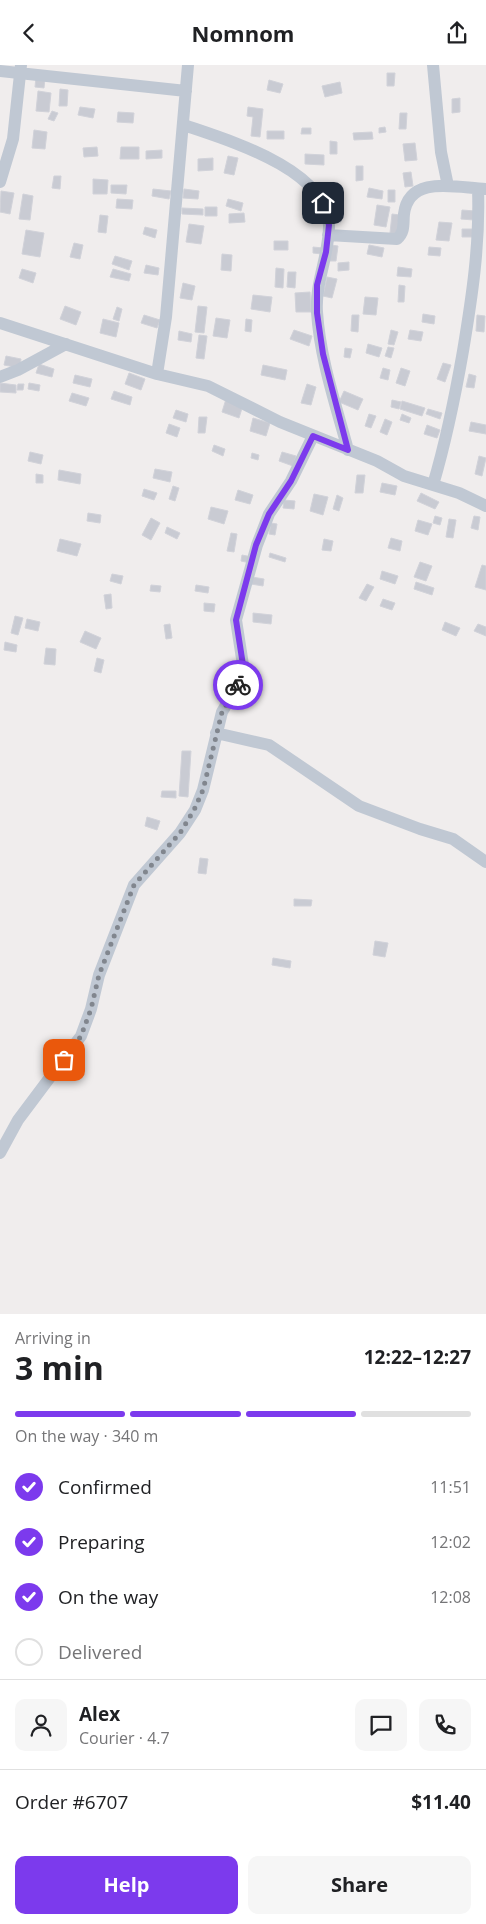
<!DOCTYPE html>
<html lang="en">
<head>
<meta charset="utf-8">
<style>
	:root { --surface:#fff; --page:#f6f6f6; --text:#202124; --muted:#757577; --line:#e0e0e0; --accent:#7c3aed }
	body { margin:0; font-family:"Open Sans",sans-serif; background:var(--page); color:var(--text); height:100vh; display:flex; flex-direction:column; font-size:19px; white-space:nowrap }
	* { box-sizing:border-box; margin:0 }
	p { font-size:16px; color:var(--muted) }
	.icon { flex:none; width:28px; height:28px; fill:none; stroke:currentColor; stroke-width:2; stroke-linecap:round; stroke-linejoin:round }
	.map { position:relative; height:1249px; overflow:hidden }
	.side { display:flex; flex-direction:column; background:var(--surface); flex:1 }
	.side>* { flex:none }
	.pin { position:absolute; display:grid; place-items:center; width:42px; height:42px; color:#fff; margin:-21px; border-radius:10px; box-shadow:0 2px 8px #0006 }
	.courier { position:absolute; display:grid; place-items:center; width:50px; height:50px; margin:-25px; border:4px solid #7c3aed; border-radius:50%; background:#fff; color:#222; box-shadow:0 1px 6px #0007 }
	.summary em { font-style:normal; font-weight:700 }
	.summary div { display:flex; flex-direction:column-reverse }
	.summary { display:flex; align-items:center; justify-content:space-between; height:85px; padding:0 15px }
	h1 { font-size:32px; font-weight:700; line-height:38px }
	.bar { display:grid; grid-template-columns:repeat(4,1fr); gap:8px 5px; align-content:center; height:60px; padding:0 15px }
	.bar i { height:6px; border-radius:4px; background:var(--line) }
	.bar .selected { background:var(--accent) }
	.bar p { grid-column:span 4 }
	.line { display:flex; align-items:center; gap:12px; padding:0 15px; border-top:1px solid var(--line) }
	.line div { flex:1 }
	.round { display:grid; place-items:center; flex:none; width:52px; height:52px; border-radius:10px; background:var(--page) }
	ol { padding:0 15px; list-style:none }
	li { display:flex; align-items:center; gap:15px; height:55px }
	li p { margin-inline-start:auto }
	li .icon { padding:5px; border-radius:50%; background:var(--accent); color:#fff; stroke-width:4 }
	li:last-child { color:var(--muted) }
	li i { width:28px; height:28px; border:2px solid var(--line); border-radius:50% }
	.cta { display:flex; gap:10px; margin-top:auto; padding:10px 15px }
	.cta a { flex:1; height:58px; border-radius:10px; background:var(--accent); color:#fff; font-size:20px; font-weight:700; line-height:58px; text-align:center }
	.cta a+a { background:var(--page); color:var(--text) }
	header { display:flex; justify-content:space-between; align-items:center; height:65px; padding:0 15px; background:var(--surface); font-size:22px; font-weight:700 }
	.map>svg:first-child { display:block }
	.building { fill:#c9cbd3; stroke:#d1d2d9 }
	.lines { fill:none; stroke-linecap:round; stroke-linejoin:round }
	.street { stroke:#c0c8d3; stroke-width:12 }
	.done { stroke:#81868e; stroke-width:5; stroke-dasharray:0 9 }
	.route { stroke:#7c3aed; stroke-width:6 }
</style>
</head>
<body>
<header><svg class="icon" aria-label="back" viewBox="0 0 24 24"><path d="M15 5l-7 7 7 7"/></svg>Nomnom<svg class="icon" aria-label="share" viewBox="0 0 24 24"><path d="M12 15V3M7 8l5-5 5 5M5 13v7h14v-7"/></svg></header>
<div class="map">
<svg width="486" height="1249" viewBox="0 0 486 1249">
	<rect width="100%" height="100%" fill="#f0eded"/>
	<path class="building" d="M387,8h8l-1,13h-7z
		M36,12l9,1 -1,10 -9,-1z
		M269,15l14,4 -3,9 -13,-3z
		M340,17l2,11 -17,4 -3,-11z
		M60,24l8,1 -1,16h-8z
		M38,26l13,2 -2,19 -13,-1z
		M460,33v14l-8,1v-14z
		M80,42l15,2 -2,9 -15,-3z
		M248,42l15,2 -3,28 -9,-1 2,-19 -6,-1z
		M52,46l6,2 -4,8 -6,-2z
		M118,47l16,1 -1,10 -16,-1z
		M400,48h7l-1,16h-7z
		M385,62l1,5 -7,1v-5z
		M302,63h9v6h-10z
		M34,65l13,2 -2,17 -13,-1z
		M267,66h17v8h-17z
		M372,67l1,7 -19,1 -1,-7z
		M330,76l7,1v12h-7z
		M415,78l2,17 -12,1 -2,-17z
		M97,82l1,9 -14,1 -1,-9z
		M121,82h18v12h-19z
		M162,85v8l-16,1v-8z
		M305,89l19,1v10l-19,-1z
		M228,91l10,2 -4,17 -10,-2z
		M213,93v12l-15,1v-12z
		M356,101h7v14l-7,1z
		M411,107l2,14 -8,1 -2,-14z
		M54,111h7l-1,13 -8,-1z
		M93,114l15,1 -1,14h-14z
		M111,120h16l-1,9 -15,-1z
		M369,123l14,3 -1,8 -15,-2z
		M153,124l18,2 -2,8 -17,-3z
		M184,124l15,2 -1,8 -15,-1z
		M388,125h7v12h-7z
		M1,126l13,2 -4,21 -10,-2z
		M23,129l10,2 -3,24 -11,-1z
		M117,134l16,1 -1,9 -16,-1z
		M228,134l15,4 -2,8 -15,-5z
		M334,139h8l-1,18h-8z
		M377,140l13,2 -4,20 -12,-2z
		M205,142h12v9h-12z
		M182,143l21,1v6l-21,-1z
		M462,145l13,1 -1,9 -13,-1z
		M244,148l1,9 -16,1v-9z
		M392,149l8,1 -2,19 -8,-1z
		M100,150l8,1 -2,17 -8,-1z
		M439,157l13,1 -3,18 -13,-1z
		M189,159l15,2 -3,18 -15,-2z
		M145,162l12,3 -2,8 -12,-4z
		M462,164h15v8h-15z
		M26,165l18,3 -4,24 -18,-3z
		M274,176h14v9h-14z
		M74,178l9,2 -3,14 -10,-2z
		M331,180l7,1 -2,15h-7z
		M369,180l15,3 -2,9 -15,-3z
		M313,182l10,1 -1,6 -9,-1z
		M429,182l12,1 -1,8 -12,-1z
		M222,189l10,1 -1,16 -10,-1z
		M115,191l17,5 -3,9 -17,-6z
		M349,197v8l-11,1v-8z
		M146,200l13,3 -1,7 -14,-2z
		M398,202l14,2 -1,8 -14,-1z
		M276,203l8,1 -1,19 -8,-1z
		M22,204l14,4 -3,10 -14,-5z
		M113,204l18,5 -2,7 -19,-4z
		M288,207h8l-1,16 -8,-1z
		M327,212l10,2 -5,19 -9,-2z
		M183,218l12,3 -3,14 -12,-2z
		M399,220l6,1 -1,16h-6z
		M310,227l1,20h-15l-1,-19z
		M253,230l19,2 -2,15 -19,-3z
		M365,232l13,1 -2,17 -13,-1z
		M65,241l16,6 -5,13 -16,-6z
		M198,241l9,1 -3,26 -9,-1z
		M117,242l5,2 -3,12 -6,-2z
		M423,249l12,2 -1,8 -12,-2z
		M144,250l16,5 -3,8 -16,-5z
		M352,250h7l-1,17 -7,-1z
		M477,250l8,1 -1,16 -8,-1z
		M216,253l14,2 -3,18 -14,-2z
		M103,254l16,4 -3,14 -16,-4z
		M246,254l6,1 -1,12 -6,-1z
		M294,265l18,6 -3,10 -19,-7z
		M391,265l7,2 -4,13 -6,-1z
		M410,265l13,2 -2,9 -13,-2z
		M179,266l13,3 -1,8 -13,-2z
		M199,270l8,1 -3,23 -8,-1z
		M368,279l14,4 -3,9 -13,-4z
		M388,282l6,1 -3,10 -6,-2z
		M345,283l7,1 -2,9 -6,-1z
		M6,291l15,3 -1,9 -16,-3z
		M443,298l8,2 -6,17 -8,-3z
		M39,299l15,5 -2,8 -16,-4z
		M263,300l24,5 -2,10 -24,-5z
		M383,303l7,2 -2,10 -8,-2z
		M401,303l9,3 -5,15 -9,-3z
		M129,308l16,6 -4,11 -16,-6z
		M469,309l7,2 -2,12 -8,-1z
		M75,310l17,4 -2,8 -17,-4z
		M0,318l16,2v8l-16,-1z
		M29,318l11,2 -1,6 -11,-2z
		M18,319h6l-1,6h-6z
		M307,319l9,3 -5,18 -10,-2z
		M114,326l18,6 -2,8 -19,-6z
		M344,326l19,8 -5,11 -19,-8z
		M72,328l17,5 -3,8 -17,-5z
		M226,334l17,6 -4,13 -17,-6z
		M392,335l9,2 -2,7 -8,-2z
		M402,336l23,7 -3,8 -22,-7z
		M428,344l14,4 -2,6 -14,-5z
		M176,345l12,4 -2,8 -13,-4z
		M369,349l7,2 -5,12 -6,-2z
		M402,349l9,4 -2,5 -9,-3z
		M199,352h8l-2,16h-7z
		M253,353l17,5 -4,13 -16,-5z
		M385,354l7,3 -5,13 -7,-3z
		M471,357l15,3v9l-17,-3z
		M169,359l11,4 -3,9 -11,-4z
		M427,360l13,5 -3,8 -13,-4z
		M214,380l11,4 -2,7 -11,-5z
		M30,387l13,3 -2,9 -13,-3z
		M282,387l14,4 -3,10 -14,-5z
		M252,388l7,2 -1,5 -7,-2z
		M479,391l7,2 -4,18 -7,-2z
		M155,404l17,3 -2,10 -17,-4z
		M59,405l22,4 -1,10 -22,-4z
		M36,409l7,1v8h-7z
		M357,410h8l-2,18h-8z
		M382,418l15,3 -2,9 -15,-3z
		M173,421l6,2 -4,13 -6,-2z
		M144,424l13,4 -3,7 -12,-4z
		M238,425l15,5 -3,9 -15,-4z
		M421,428l18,9 -4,7 -18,-8z
		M314,429l14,3 -5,18 -13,-4z
		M337,430l6,3 -4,13 -6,-2z
		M284,435l11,1 -1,8 -11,-1z
		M211,442l17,4 -4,13 -16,-5z
		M88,448l13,2 -1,8 -13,-2z
		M435,451l7,2 -2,7 -7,-2z
		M474,451l6,1 -2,13 -7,-2z
		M151,453l9,5 -9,17 -9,-5z
		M449,454l7,1 -3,18 -7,-1z
		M418,455l14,4 -4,11 -13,-4z
		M271,458l6,1 -2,11 -6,-1z
		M167,462l13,6 -3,6 -12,-6z
		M231,468l6,1 -3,18 -7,-1z
		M391,473l11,3 -2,10 -12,-3z
		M60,474l21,5 -4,12 -20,-5z
		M324,474l9,2 -2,10 -9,-1z
		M270,488l16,5 -1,4 -16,-5z
		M242,490l10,2 -2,6 -9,-2z
		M420,497l12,4 -6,15 -12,-4z
		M482,500l4,1v24l-11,-3z
		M382,506l16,5 -3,8 -15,-5z
		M112,509l11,2 -2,8 -11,-3z
		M252,512l12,2 -1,7 -12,-2z
		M416,517l18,6 -2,7 -18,-6z
		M367,519l7,3 -8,14 -7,-3z
		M151,520l10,1 -1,6 -10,-1z
		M196,520l13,2 -1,6 -13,-2z
		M111,529l1,14 -6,1 -2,-14z
		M383,534l12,4 -3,7 -12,-4z
		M204,538l11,1 -1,8 -10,-1z
		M253,548l19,2 -1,9 -18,-2z
		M15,551l8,2 -5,17 -7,-2z
		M27,554l13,3 -2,9 -13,-3z
		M445,557l15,6 -4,8 -14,-6z
		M170,559l2,14 -6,1 -2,-14z
		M478,559l8,3v9l-12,-5z
		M85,566l16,7 -5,11 -16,-7z
		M5,577l12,3 -1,7 -12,-2z
		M46,583l10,1 -1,16 -11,-1z
		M97,593l7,2 -3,13 -7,-2z
		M182,686h9l-3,46 -9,-1z
		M162,726h14v7l-15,-1z
		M147,752l13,4 -3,9 -12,-4z
		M200,793l8,1 -2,15 -8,-1z
		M294,834l18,1 -1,6h-17z
		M375,876l13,2 -3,14 -12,-2z
		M273,893l18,3 -1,7 -18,-3z"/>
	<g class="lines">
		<path class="street" d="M433,0l8,87 7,34
			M0,6l186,20
			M184,60c43,15 144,44 145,101 0,30 -14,56 -12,86 3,47 19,93 31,138
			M0,117l13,-43 8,-74
			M328,170l69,4c8,-7 6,-15 7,-25 5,-40 53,-26 82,-25
			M0,258l157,51 51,12 72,36 97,39 27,15 55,17 27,13
			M157,309l9,-57 22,-252
			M0,312l18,-7 48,-26
			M433,420c13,-44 22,-88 30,-134 9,-54 17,-107 15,-162
			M216,668l53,12 90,61 61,23 33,10 33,23
			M0,1088l18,-33 63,-84 10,-27 8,-34 35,-90 46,-52 15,-23 8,-20 19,-78 15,-26 6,-21 -7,-45 21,-75 12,-31 22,-33 22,-45"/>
	</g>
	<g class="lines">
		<path class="done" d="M64,995l17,-24 10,-27 8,-34 35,-90 46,-52 14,-23 9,-20 19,-78 16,-27"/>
		<path class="route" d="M238,620l5,-20 -7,-45 20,-75 13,-31 22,-33 22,-45 35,14 -25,-96 -6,-41v-28l9,-33 3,-27 -6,-22"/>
	</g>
</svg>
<div class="pin" style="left:64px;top:995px;background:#ea580c"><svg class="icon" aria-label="bag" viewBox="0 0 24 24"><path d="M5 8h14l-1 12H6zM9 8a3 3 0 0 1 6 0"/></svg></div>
<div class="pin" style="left:323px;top:138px;background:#1f2937"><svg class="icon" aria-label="home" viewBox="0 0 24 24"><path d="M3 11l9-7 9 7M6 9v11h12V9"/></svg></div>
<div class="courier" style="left:238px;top:620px"><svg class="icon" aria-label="bike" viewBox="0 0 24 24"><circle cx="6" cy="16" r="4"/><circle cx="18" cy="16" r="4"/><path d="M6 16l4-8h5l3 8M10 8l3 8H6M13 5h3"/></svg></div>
</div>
<section class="side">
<div class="summary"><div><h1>3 min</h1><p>Arriving in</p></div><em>12:22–12:27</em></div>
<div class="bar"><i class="selected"></i><i class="selected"></i><i class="selected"></i><i></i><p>On the way · 340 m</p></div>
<ol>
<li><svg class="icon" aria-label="check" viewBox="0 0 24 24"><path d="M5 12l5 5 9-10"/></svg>Confirmed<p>11:51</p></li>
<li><svg class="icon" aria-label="check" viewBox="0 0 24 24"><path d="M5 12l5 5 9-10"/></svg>Preparing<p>12:02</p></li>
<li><svg class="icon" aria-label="check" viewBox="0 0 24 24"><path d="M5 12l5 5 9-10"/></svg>On the way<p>12:08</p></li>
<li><i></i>Delivered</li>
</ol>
<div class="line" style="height:90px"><a class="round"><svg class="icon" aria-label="person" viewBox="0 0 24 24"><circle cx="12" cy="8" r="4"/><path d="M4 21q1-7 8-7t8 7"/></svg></a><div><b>Alex</b><p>Courier · 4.7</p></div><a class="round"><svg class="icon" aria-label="chat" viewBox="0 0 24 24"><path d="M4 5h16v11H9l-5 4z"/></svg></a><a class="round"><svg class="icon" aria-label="phone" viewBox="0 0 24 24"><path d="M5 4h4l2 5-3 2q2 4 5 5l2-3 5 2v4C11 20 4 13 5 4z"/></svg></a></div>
<div class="line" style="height:65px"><div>Order #6707</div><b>$11.40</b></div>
<div class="cta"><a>Help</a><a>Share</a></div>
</section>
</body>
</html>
